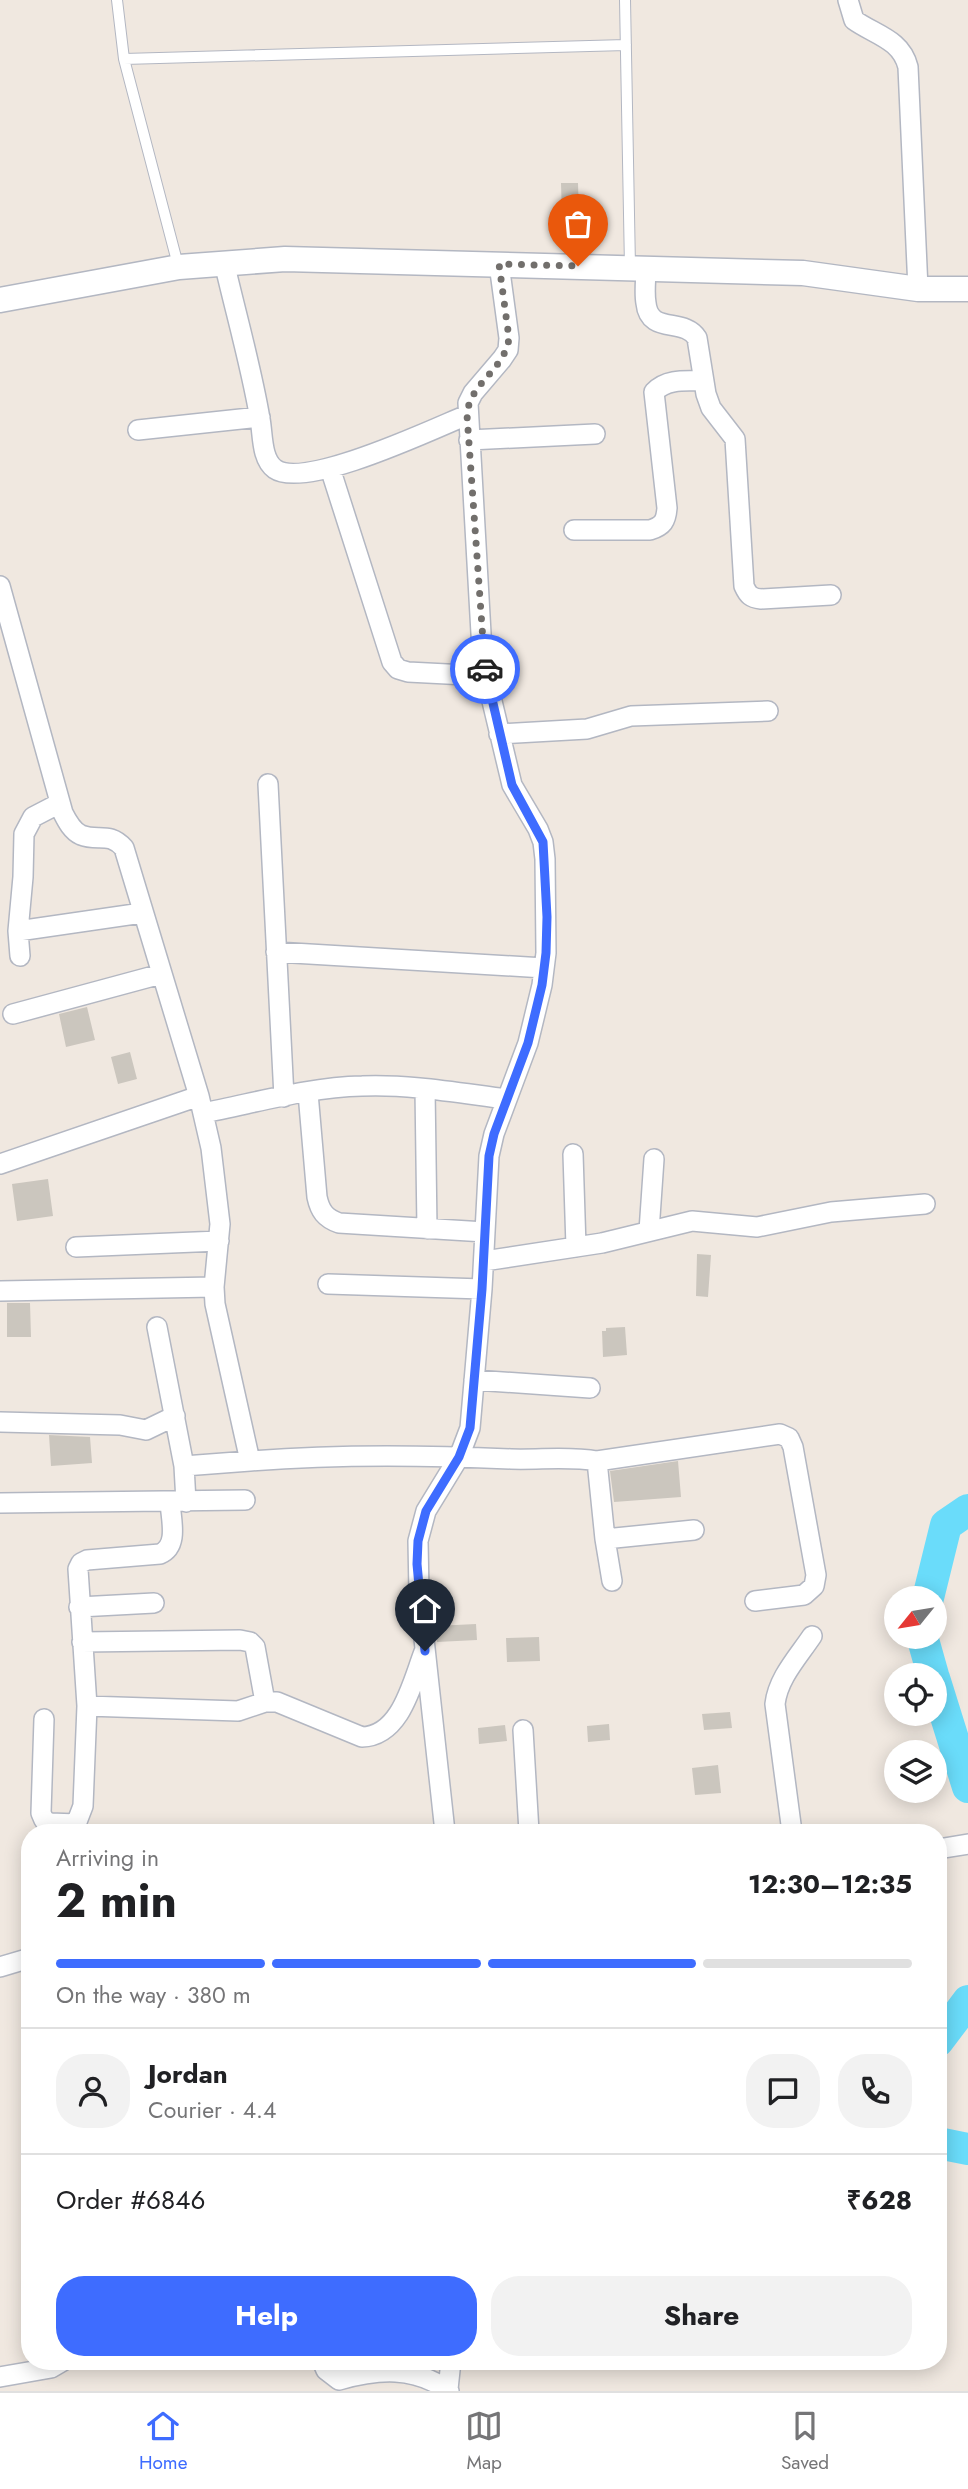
<!DOCTYPE html>
<html lang="en">
<head>
<meta charset="utf-8">
<style>
	:root { --surface:#fff; --page:#f2f2f2; --text:#202124; --muted:#757577; --line:#e0e0e0; --accent:#3e6cff }
	body { margin:0; font-family:Jost,sans-serif; background:var(--page); color:var(--text); height:100vh; display:flex; flex-direction:column; font-size:26px; white-space:nowrap }
	* { box-sizing:border-box; margin:0 }
	p { font-size:23px; color:var(--muted) }
	.icon { flex:none; width:38px; height:38px; fill:none; stroke:currentColor; stroke-width:2; stroke-linecap:round; stroke-linejoin:round }
	.map { position:relative; flex:1; overflow:hidden }
	.panel { position:absolute; left:21px; top:1824px; width:926px; height:546px; display:flex; flex-direction:column; background:var(--surface); border-radius:28px; box-shadow:0 4px 18px #0003 }
	.panel>* { flex:none }
	.needle { width:46px; rotate:240deg }
	.fabs { position:absolute; left:884px; top:1586px; display:grid; gap:14px }
	.fabs a { display:grid; place-items:center; width:63px; height:63px; border-radius:50%; background:var(--surface); box-shadow:0 4px 18px #0003; font-size:35px }
	.pin { position:absolute; display:grid; place-items:center; width:60px; height:60px; color:#fff; margin:-72px -30px; border-radius:50% 50% 50% 0; rotate:-45deg; box-shadow:0 0 7px #0007 }
	.pin .icon { rotate:45deg }
	.courier { position:absolute; display:grid; place-items:center; width:70px; height:70px; margin:-35px; border:5px solid #3e6cff; border-radius:50%; background:#fff; color:#222; box-shadow:0 2px 9px #0007 }
	.head em { font-style:normal; font-weight:700 }
	.head div { display:flex; flex-direction:column-reverse }
	.head { display:flex; align-items:center; justify-content:space-between; height:119px; padding:0 35px }
	h1 { font-size:46px; font-weight:700; line-height:52px }
	.bar { display:grid; grid-template-columns:repeat(4,1fr); gap:10px 7px; align-content:center; height:84px; padding:0 35px }
	.bar i { height:9px; border-radius:5px; background:var(--line) }
	.bar .on { background:var(--accent) }
	.bar p { grid-column:span 4 }
	.line { display:flex; align-items:center; gap:18px; padding:0 35px; border-top:2px solid var(--line) }
	.line div { flex:1 }
	.round { display:grid; place-items:center; flex:none; width:74px; height:74px; border-radius:28px; background:var(--page) }
	.button { display:flex; gap:14px; margin-top:auto; padding:14px 35px }
	.button a { flex:1; height:80px; border-radius:28px; background:var(--accent); color:#fff; font-size:28px; font-weight:700; line-height:80px; text-align:center }
	.button a+a { background:var(--page); color:var(--text) }
	.tabs { display:flex; justify-content:space-around; align-items:center; height:98px; border-top:2px solid var(--line); background:var(--surface); font-size:19px; color:var(--muted) }
	.tabs a { display:grid; justify-items:center; gap:4px }
	.tabs .on { color:var(--accent) }
	.map>svg:first-child { display:block }
	.lines { fill:none; stroke-linecap:round; stroke-linejoin:round }
	.river { stroke:#6adcfa; stroke-width:32 }
	.building { fill:#cbc6be }
	.service-casing { stroke:#b3b7c2; stroke-width:12 }
	.minor-casing { stroke:#b3b7c2; stroke-width:22 }
	.tertiary-casing { stroke:#b3b7c2; stroke-width:27 }
	.service { stroke:#fff; stroke-width:10 }
	.minor { stroke:#fff; stroke-width:19 }
	.tertiary { stroke:#fff; stroke-width:24 }
	.done { stroke:#726f6c; stroke-width:7; stroke-dasharray:0 12.6 }
	.route { stroke:#3e6cff; stroke-width:9 }
</style>
</head>
<body>
<div class="map">
<svg width="968" height="2391" viewBox="0 0 968 2391">
	<rect width="100%" height="100%" fill="#f0e8e0"/>
	<g class="lines">
		<path class="river" d="M928,1598l18,-73 22,-15
			M922,1636l11,39
			M934,1678l34,109
			M938,2041l30,-40
			M938,2143l30,6"/>
	</g>
	<path class="building" d="M561,183h17l1,34 -17,1z
		M87,1007l8,33 -29,7 -7,-33z
		M130,1052l7,27 -19,5 -7,-27z
		M48,1179l5,37 -36,5 -5,-37z
		M697,1254l14,1 -3,42 -12,-1z
		M7,1303h23l1,34h-24z
		M625,1327l2,28 -24,2 -1,-26h4v-3z
		M49,1435l41,2 2,26 -41,3z
		M678,1461l3,36 -67,5 -4,-31z
		M476,1624l1,16 -40,2 -2,-16z
		M539,1637l1,24 -33,1 -1,-24z
		M730,1712l2,16 -28,2 -2,-16z
		M609,1724l1,16 -22,2 -1,-16z
		M505,1725l2,16 -28,3 -1,-16z
		M718,1765l3,28 -26,2 -3,-27z"/>
	<g class="lines">
		<defs>
			<path id="service" d="M117,0l7,59 54,206
				M625,0l5,267
				M124,59l502,-14"/>
			<path id="minor" d="M848,0l6,20c21,15 47,19 54,47l10,222
				M224,262c12,52 27,104 36,157 3,15 1,40 15,50 30,21 158,-40 192,-54
				M646,268c0,11 -2,24 0,35 3,32 38,14 51,35l9,56 5,14 24,31 9,147c4,9 7,12 17,13l70,-4
				M138,430l122,-13
				M469,440l126,-6
				M330,468l62,194 6,7 10,3 78,4
				M574,530h76c13,-4 16,-9 17,-22l-13,-116c13,-14 33,-11 50,-11
				M0,586l63,227c4,8 9,18 18,22 17,7 28,-4 43,13l75,248 12,52 9,76 -6,63 1,17 35,157c87,-7 174,-6 261,-2 29,1 58,-3 86,2l183,-27 9,4 4,9 23,128 -2,11 -10,9 -49,6
				M499,734l88,-5 44,-13 137,-5
				M268,784l16,313
				M18,931l124,-18
				M276,952l268,16
				M20,956l-2,-25 5,-54 1,-43 9,-17 27,-14
				M13,1014l148,-40
				M425,1089l2,140
				M308,1093l9,104c3,14 8,21 22,26l146,9
				M203,1113c52,-10 106,-26 159,-27 48,-2 97,7 145,13
				M573,1154l3,93
				M0,1164l199,-68
				M649,1231l5,-72
				M76,1247l143,-6
				M484,1261l118,-18 90,-22 65,6 74,-15 94,-8
				M328,1284l154,5
				M0,1291l214,-4
				M157,1327l27,139 66,-5
				M474,1380l116,8
				M0,1422l120,3 26,5 29,-14
				M597,1461l8,78 7,42
				M184,1466l2,36
				M0,1503l245,-3
				M605,1539l89,-9
				M79,1607l75,-4
				M82,1642l158,-2 10,2 5,5 10,55
				M87,1706l151,5 27,-9h12l85,35c39,-1 50,-54 62,-85
				M44,1719l-3,94 3,7 6,3 27,1
				M523,1730l6,102
				M73,1832l10,-26 4,-100 -9,-137 3,-6 6,-3 73,-6c19,-8 11,-34 10,-52
				M445,1832l-26,-239 -1,-52 8,-30 33,-54 11,-29 12,-139 7,-133 5,-22 34,-91 14,-58 4,-32 -1,-94 -2,-17 -5,-13 -26,-44 -26,-109 -4,-25 -14,-248 5,-10 29,-34 6,-9 1,-12 -10,-74
				M792,1832l-17,-128c3,-26 23,-47 37,-68
				M938,1849l30,-5
				M0,1967l30,-9
				M322,2361l4,9 13,10c39,-11 75,-14 110,11
				M0,2377l51,-9 12,-7
				M448,2389l3,-28"/>
			<path id="tertiary" d="M0,300l179,-33 106,-8 518,14 115,16h50"/>
		</defs>
		<use href="#service" class="service-casing"/>
		<use href="#minor" class="minor-casing"/>
		<use href="#tertiary" class="tertiary-casing"/>
		<use href="#service" class="service"/>
		<use href="#minor" class="minor"/>
		<use href="#tertiary" class="tertiary"/>
	</g>
	<g class="lines">
		<path class="done" d="M485,669l-18,-254c2,-32 38,-45 42,-77l-10,-74 79,2"/>
		<path class="route" d="M425,1651l-8,-87 1,-23 8,-30 33,-54 11,-29 12,-139 7,-133 5,-22 34,-91 14,-58 4,-32 1,-36 -4,-75 -31,-57 -27,-116"/>
	</g>
</svg>
<div class="fabs">
<a><svg class="needle" viewBox="-14 -14 28 28"><path d="M0-13l5 13h-10z" fill="#e53935"/><path d="M0 13l5-13h-10z" fill="#757577"/></svg></a>
<a><svg class="icon" aria-label="locate" viewBox="0 0 24 24"><circle cx="12" cy="12" r="6"/><path d="M12 2v4M12 18v4M2 12h4M18 12h4"/></svg></a>
<a><svg class="icon" aria-label="layers" viewBox="0 0 24 24"><path d="M12 4l9 5-9 5-9-5zM3 14l9 5 9-5"/></svg></a>
</div>
<div class="pin" style="left:578px;top:266px;background:#ea580c"><svg class="icon" aria-label="bag" viewBox="0 0 24 24"><path d="M5 8h14l-1 12H6zM9 8a3 3 0 0 1 6 0"/></svg></div>
<div class="pin" style="left:425px;top:1651px;background:#1f2937"><svg class="icon" aria-label="home" viewBox="0 0 24 24"><path d="M3 11l9-7 9 7M6 9v11h12V9"/></svg></div>
<div class="courier" style="left:485px;top:669px"><svg class="icon" aria-label="car" viewBox="0 0 24 24"><path d="M5 17H2v-5l4-1 3-4h7l3 4 3 1v5h-3M9 17h6M6 11h13"/><circle cx="7" cy="17" r="2"/><circle cx="17" cy="17" r="2"/></svg></div>
<section class="panel">
<div class="head"><div><h1>2 min</h1><p>Arriving in</p></div><em>12:30–12:35</em></div>
<div class="bar"><i class="on"></i><i class="on"></i><i class="on"></i><i></i><p>On the way · 380 m</p></div>
<div class="line" style="height:126px"><a class="round"><svg class="icon" aria-label="person" viewBox="0 0 24 24"><circle cx="12" cy="8" r="4"/><path d="M4 21q1-7 8-7t8 7"/></svg></a><div><b>Jordan</b><p>Courier · 4.4</p></div><a class="round"><svg class="icon" aria-label="chat" viewBox="0 0 24 24"><path d="M4 5h16v11H9l-5 4z"/></svg></a><a class="round"><svg class="icon" aria-label="phone" viewBox="0 0 24 24"><path d="M5 4h4l2 5-3 2q2 4 5 5l2-3 5 2v4C11 20 4 13 5 4z"/></svg></a></div>
<div class="line" style="height:91px"><div>Order #6846</div><b>₹628</b></div>
<div class="button"><a>Help</a><a>Share</a></div>
</section>
</div>
<nav class="tabs">
<a class="on"><svg class="icon" aria-label="home" viewBox="0 0 24 24"><path d="M3 11l9-7 9 7M6 9v11h12V9"/></svg>Home</a>
<a><svg class="icon" aria-label="map" viewBox="0 0 24 24"><path d="M3 6l6-2 6 2 6-2v14l-6 2-6-2-6 2zM9 4v14M15 6v14"/></svg>Map</a>
<a><svg class="icon" aria-label="saved" viewBox="0 0 24 24"><path d="M7 4h10v16l-5-4-5 4z"/></svg>Saved</a>
</nav>
</body>
</html>
